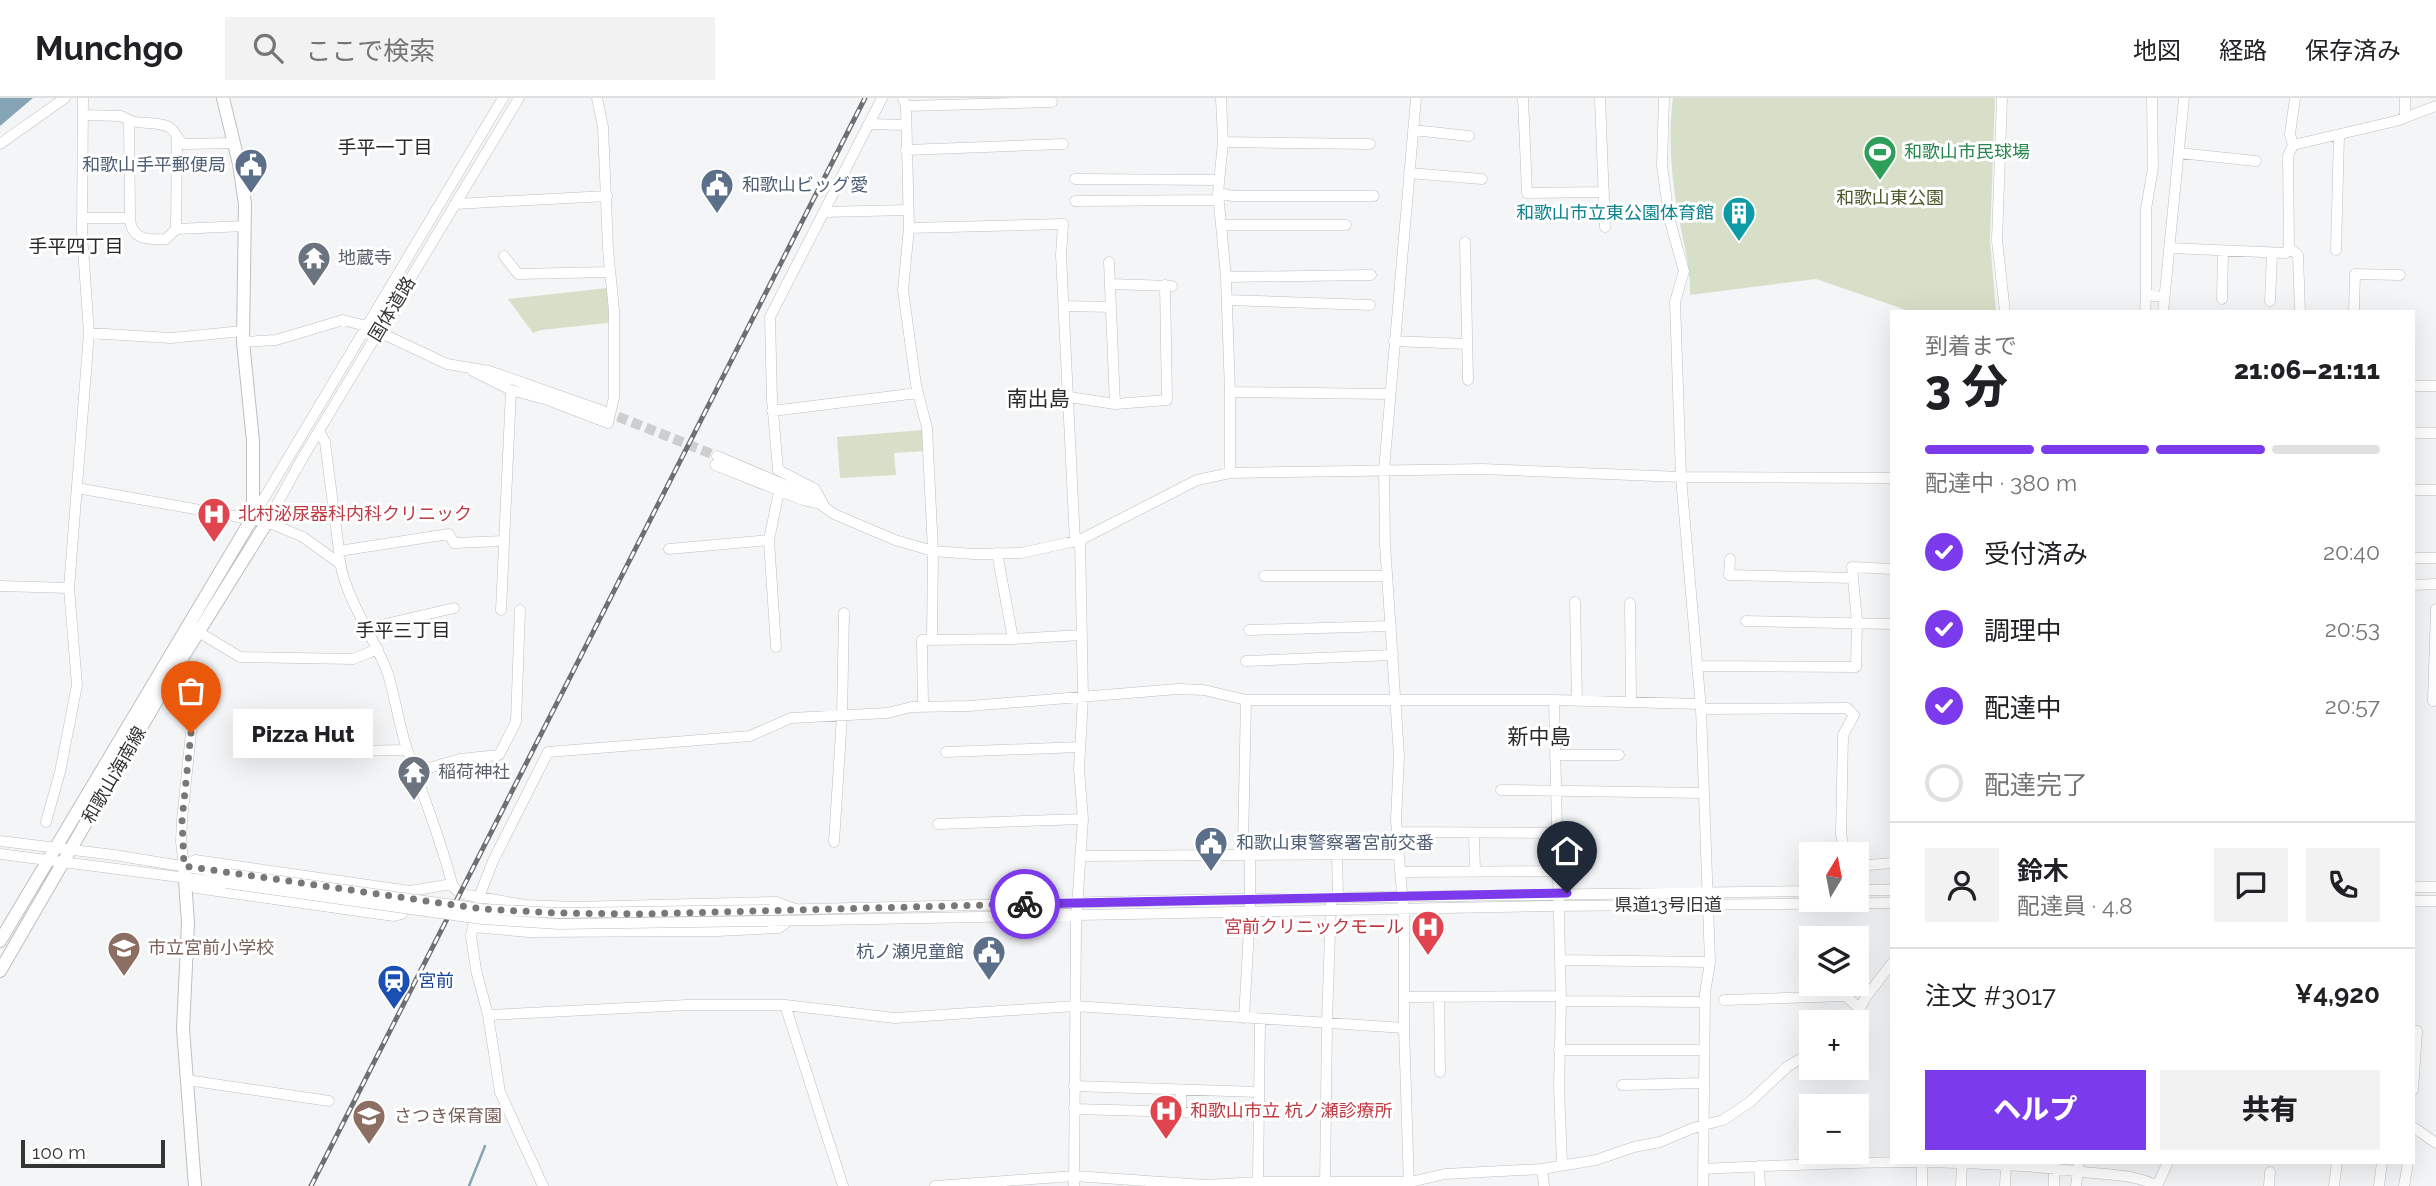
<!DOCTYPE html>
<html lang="ja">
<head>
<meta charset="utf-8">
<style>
	:root { --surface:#fff; --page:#f2f2f2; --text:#202124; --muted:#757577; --line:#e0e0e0; --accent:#7c3aed }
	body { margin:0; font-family:Raleway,"Noto Sans JP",sans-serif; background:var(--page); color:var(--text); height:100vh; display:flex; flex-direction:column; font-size:26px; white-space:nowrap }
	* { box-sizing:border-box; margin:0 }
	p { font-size:23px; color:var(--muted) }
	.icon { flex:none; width:38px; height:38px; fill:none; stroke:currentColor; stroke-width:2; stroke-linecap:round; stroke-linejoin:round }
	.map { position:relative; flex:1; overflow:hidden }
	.sheet { position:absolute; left:1890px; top:212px; width:525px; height:854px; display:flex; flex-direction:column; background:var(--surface); border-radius:0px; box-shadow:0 7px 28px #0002 }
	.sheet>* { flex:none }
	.needle { width:46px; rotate:10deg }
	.buttons { position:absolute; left:1799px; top:744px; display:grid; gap:14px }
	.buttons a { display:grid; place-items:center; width:70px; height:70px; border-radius:0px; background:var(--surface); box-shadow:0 7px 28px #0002; font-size:35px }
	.scale { position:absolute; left:21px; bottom:18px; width:144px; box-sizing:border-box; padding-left:7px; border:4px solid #333434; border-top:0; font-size:19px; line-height:24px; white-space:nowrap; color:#333434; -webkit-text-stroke:5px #fff; paint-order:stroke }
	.pin { position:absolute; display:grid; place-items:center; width:60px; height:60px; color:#fff; margin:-72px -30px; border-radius:50% 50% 50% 0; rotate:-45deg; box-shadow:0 0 7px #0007 }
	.pin .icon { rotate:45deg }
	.courier { position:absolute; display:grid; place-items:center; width:70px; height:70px; margin:-35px; border:5px solid #7c3aed; border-radius:50%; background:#fff; color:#222; box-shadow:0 2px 9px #0007 }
	.bubble { position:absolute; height:49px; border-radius:0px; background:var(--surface); box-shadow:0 7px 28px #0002; font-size:23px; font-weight:800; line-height:49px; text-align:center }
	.overview em { font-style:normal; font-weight:800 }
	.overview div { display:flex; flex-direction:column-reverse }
	.overview { display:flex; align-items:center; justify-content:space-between; height:119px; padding:0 35px }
	h1 { font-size:46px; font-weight:800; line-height:52px }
	.bar { display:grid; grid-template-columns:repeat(4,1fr); gap:10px 7px; align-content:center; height:84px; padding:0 35px }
	.bar i { height:9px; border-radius:5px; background:var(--line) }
	.bar .on { background:var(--accent) }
	.bar p { grid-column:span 4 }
	.line { display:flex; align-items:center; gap:18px; padding:0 35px; border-top:2px solid var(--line) }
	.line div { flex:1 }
	.round { display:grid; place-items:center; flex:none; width:74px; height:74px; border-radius:0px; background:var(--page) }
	ol { padding:0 35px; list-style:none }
	li { display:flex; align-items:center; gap:21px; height:77px }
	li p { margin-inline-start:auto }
	li .icon { padding:7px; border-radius:50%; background:var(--accent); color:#fff; stroke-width:4 }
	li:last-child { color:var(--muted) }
	li i { width:38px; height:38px; border:4px solid var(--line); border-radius:50% }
	.primary-button { display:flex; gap:14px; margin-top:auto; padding:14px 35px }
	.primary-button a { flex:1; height:80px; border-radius:0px; background:var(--accent); color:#fff; font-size:28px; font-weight:800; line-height:80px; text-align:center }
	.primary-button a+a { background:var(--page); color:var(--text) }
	header { display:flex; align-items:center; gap:42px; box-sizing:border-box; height:98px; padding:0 35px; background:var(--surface); border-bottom:2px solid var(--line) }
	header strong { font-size:33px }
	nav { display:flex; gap:38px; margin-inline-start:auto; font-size:24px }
	.search { width:490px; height:63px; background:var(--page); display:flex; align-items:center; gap:18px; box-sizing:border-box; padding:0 24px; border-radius:0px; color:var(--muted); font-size:26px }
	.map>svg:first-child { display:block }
	.green { fill:#d8dfc8 }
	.water { fill:#85a4b4 }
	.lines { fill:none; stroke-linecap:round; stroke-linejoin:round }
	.stream { stroke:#85a4b4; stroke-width:2.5 }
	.minor-tunnel { stroke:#cdcecf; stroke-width:10; stroke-dasharray:10 5; stroke-linecap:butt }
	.minor-casing { stroke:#bebfc0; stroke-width:11 }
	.major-casing { stroke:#bebfc0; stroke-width:14 }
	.minor { stroke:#fff; stroke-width:10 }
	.major { stroke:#fff; stroke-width:12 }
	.rail-casing { stroke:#6e6f70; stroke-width:5 }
	.rail { stroke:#fff; stroke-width:2.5; stroke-dasharray:8; stroke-linecap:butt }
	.minor-bridge-casing { stroke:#bebfc0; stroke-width:11; stroke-linecap:butt }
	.minor-bridge { stroke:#fff; stroke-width:10 }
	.done { stroke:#777878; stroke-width:7; stroke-dasharray:0 12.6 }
	.route { stroke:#7c3aed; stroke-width:9 }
	.labels { text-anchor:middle; stroke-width:6; stroke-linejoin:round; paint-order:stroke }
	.leisure-label { font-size:18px; fill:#27864d; stroke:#fff; text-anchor:start }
	.service-label { font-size:18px; fill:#4e5e75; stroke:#fff; text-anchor:end }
	.park-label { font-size:18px; fill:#4c5929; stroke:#fff }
	.culture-label { font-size:18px; fill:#0d838f; stroke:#fff; text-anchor:end }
	.worship-label { font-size:18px; fill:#5b616d; stroke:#fff; text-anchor:start }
	.street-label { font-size:18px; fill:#333434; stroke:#fff }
	.health-label { font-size:18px; fill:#be3a42; stroke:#fff; text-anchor:start }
	.education-label { font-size:18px; fill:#785e54; stroke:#fff; text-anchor:start }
	.transit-label { font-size:18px; fill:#164399; stroke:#fff; text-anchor:start }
	.neighbourhood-label { font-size:19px; fill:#292a2b; stroke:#fff }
	.quarter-label { font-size:21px; fill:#292a2b; stroke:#fff }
</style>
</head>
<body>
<header>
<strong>Munchgo</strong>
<div class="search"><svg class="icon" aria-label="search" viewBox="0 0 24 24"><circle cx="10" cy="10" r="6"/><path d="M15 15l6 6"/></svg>ここで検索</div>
<nav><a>地図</a><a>経路</a><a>保存済み</a></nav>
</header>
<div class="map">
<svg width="2436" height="1088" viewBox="0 0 2436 1088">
	<rect width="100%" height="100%" fill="#f4f5f6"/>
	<path class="green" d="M1673,0h322l-5,142 6,71h-87l-93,-32 -126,16c1,-30 -8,-57 -13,-87 -6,-37 -9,-73 -4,-110z
		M607,190l4,32 -4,3 -66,7 -8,3 -25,-34z
		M923,332l2,21 -31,2 2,22 -56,3 -3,-41z"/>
	<path class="water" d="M0,0h33l-33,28z"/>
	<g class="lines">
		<path class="stream" d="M469,1088l16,-40"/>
		<path class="minor-tunnel" d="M604,313l113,45"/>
		<defs>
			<path id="minor" d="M903,0l3,8 146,-4
				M1221,0l2,44 -5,51 8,84 4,115
				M1523,0l4,95 77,-1
				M1600,0l5,129
				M1664,0l-2,67 7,53 15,53 -9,31 6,175 20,232 9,253 -5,31 -2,193
				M2002,0l-5,142 8,72
				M906,8l3,122 -6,62 13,95 11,43 6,123 -1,89
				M2405,19v-19
				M129,22c12,5 28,1 40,7 7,4 7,12 15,17l50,-1
				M869,26l37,1
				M1413,32l56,6
				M177,42l-1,89 69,-3
				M1223,44l147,2
				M0,46l65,-46
				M2293,47l103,-24 40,-15
				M906,52l157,-6
				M2179,55l77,8
				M1409,75l73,6
				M1075,81l144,1
				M1218,95l15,3h141
				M1075,103l144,-1
				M455,106l152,-8
				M824,114l85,-2
				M82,120h48l-1,-98 -8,-4 -38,-1
				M130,120c1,22 18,22 36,21l10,-10
				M1221,127h125
				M909,130l154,-4 -2,31 14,287
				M1465,144l3,138
				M2169,150l117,5 3,-5 -1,-92 5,-11 -3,-11 5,-36
				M2289,150l9,7 2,57
				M2336,152l3,-115
				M504,158l14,18 92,-2
				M1109,164l6,142
				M1226,179l145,-2
				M1110,186l62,2
				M2146,197v-86l7,-41 -1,-70
				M2222,201l1,-47
				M1227,202l143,5
				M2270,203l2,-48
				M1064,208l47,1
				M2145,214l1,-17 18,2
				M2163,214l21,-214
				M2354,214l1,-38 45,1
				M89,235l82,5 72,-7
				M1394,243l73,3
				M243,244l33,-2 67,-20 23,6 81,38 42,7 114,40
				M473,273l38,19 -10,220
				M2413,288h23
				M511,292l37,10 60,23 6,-26v-86l-6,-62 -5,-122 -6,-29
				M1069,299l46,7 52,-4 -2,-115
				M772,313l146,-18
				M319,333l6,11 14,109 110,-17 5,9 50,-2
				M2413,335h23
				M717,358l89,38 28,20 61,26 38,11 41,3 47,-1 59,-13 117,-60 33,-7 252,-4 199,8 211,1
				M715,367l88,35 13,3
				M1230,375v-81l159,2
				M77,390l190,34 36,15 36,26
				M2413,392h23
				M823,406l-8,-15 -37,-19 -6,-70 -2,-83 112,-219
				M257,412l246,-412
				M267,424l35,-63 217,-361
				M769,442l7,107
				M669,451l100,-9 10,-49
				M339,453c1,41 35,84 49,123 8,26 11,53 20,78 15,44 33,87 44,132 5,11 15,11 27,13l-8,39 5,34 12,45 12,77 43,94
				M997,455l16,86 69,-4
				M2413,460h23
				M1730,461l-1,16 124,3
				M1264,478h123
				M2413,487l23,-1
				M0,488l69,2
				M1575,504l2,99
				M1630,505l1,99
				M1746,523l146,3
				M192,530l48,29 113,2 25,-10
				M368,530l86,-20
				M1249,532l142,-4
				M1246,563l147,-6
				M1698,568l158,1 1,-45 -5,-55 40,2
				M165,574l21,16 7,26 -11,106 -1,22 3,24 11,-6 215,31 42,-7
				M1554,602l7,301 -2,86 3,77
				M2433,603l3,-92
				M923,608l-1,-66 91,-1
				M1701,611l146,-1 7,7 -11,20 -2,99 4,20
				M280,650l65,3 62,-1
				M946,654l134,-5
				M1555,657h64
				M415,674l45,-13 39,-4 17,-33 4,-112
				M1501,692l202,3
				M46,724l14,-50 17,-87 -8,-97 20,-255 -7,-98 1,-137
				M938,726l145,-5
				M1397,734l151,1 1,38 -148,1
				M1474,735l1,39
				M0,743l114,14 116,19
				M834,744l8,-126 2,-103
				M0,756l226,29
				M1337,757l1,42
				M1080,758l319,-2
				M1857,768l35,-3
				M185,780l11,10 198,28 8,-2 7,-12
				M2413,789h23
				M1857,792h35
				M2413,803h23
				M795,811l-19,-7 -202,5 -49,-2 -46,-8 14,-36 55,-109 202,-16 41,-18 96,-5 25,-6 57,-1 209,-17 26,1 42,10h308l146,4
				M770,812l458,-11 583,-8
				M768,823l782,-15 342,-3
				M473,829l56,5 188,-1 62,-3 10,-7
				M1560,862l150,2
				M1404,899l157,-1
				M1439,899l1,75
				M1724,902l122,-4 14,13
				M1561,903l144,1
				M785,907l58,181
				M488,917l199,-10h98l110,13 180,-12 329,22
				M1244,920l6,-107v-56l-7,-10 3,-145
				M1852,924l14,-25 26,-34
				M1559,952h145
				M187,982l142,21
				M1622,987l81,-2
				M1074,988l185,6
				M2413,992l4,-59
				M1074,1011l185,5
				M1181,1014v-22
				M2413,1029l23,16
				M1759,1068l1,20
				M2054,1070v18
				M1542,1071l2,17
				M1703,1071c126,-6 255,-13 381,3 23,3 52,2 73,14
				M1258,1084l2,-163
				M935,1088l139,-10 132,9 52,-3h152l35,-8 97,-5 54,-9 38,-13 26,-5 33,-14 30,-8 27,-18 38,-36 23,-13
				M1074,1088l2,-264 7,-103 -4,-50 4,-72 -3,-157
				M1325,1088l2,-164 4,-119
				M1409,1088l-5,-158v-111l-8,-97 3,-64 -14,-212 -1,-74 32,-372
				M1922,1088v-23
				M1961,1088l1,-22
				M2005,1088l1,-21
				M2076,1088l3,-24
				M2157,1088l11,-24
				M2269,1088l1,-14
				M2334,1088l3,-24
				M2379,1088l3,-24
				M2404,1088l4,-24"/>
			<path id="major" d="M184,768l4,57 -5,106 12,157
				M0,843l257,-431
				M0,873l171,-295 96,-154 -14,-21v-60l-10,-99 2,-138 -6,-40 -16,-66"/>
		</defs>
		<use href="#minor" class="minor-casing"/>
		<use href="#major" class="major-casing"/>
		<use href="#minor" class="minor"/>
		<use href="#major" class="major"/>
		<defs>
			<path id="rail" d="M311,1088l554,-1088"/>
		</defs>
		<use href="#rail" class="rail-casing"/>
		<use href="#rail" class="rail"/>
		<defs>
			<path id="minor-bridge" d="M230,776l252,35 76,4 212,-3
				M226,785l256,36 77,5 209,-3"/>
		</defs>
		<use href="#minor-bridge" class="minor-bridge-casing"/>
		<use href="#minor-bridge" class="minor-bridge"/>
	</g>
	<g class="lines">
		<path class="done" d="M191,635l-9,87 2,46 298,43 76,4 82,1 385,-10"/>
		<path class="route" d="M1025,806l542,-11"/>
	</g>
	<defs>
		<symbol id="stadium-pin" viewBox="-11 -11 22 30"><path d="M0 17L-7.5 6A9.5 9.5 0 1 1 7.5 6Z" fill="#2e9e5b" stroke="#fff"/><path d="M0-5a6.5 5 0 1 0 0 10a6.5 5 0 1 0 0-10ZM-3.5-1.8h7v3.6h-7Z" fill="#fff"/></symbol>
		<symbol id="civic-pin" viewBox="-11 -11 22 30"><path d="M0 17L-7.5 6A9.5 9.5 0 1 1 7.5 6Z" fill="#5c6f8a" stroke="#fff"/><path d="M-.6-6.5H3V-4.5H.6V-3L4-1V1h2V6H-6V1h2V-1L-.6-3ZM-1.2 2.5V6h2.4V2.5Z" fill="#fff"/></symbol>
		<symbol id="building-pin" viewBox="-11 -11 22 30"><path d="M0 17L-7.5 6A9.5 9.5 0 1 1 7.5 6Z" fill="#0f9aa8" stroke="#fff"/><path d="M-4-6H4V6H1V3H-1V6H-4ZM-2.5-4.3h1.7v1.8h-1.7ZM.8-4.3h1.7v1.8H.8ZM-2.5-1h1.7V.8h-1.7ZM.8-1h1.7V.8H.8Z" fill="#fff"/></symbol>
		<symbol id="temple-pin" viewBox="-11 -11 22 30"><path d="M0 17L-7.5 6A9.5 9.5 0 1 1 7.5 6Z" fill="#6b7280" stroke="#fff"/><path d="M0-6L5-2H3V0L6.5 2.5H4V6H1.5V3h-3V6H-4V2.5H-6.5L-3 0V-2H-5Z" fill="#fff"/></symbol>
		<symbol id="hospital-pin" viewBox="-11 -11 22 30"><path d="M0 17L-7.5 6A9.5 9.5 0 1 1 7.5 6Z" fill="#e0444e" stroke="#fff"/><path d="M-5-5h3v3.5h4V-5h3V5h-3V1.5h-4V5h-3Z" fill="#fff"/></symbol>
		<symbol id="school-pin" viewBox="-11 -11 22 30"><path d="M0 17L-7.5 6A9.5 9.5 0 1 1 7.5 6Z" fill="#8d6e63" stroke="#fff"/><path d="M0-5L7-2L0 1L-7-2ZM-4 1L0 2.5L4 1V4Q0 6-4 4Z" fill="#fff"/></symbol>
		<symbol id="station-pin" viewBox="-11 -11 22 30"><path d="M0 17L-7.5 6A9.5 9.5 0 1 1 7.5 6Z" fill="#1a4fb4" stroke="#fff"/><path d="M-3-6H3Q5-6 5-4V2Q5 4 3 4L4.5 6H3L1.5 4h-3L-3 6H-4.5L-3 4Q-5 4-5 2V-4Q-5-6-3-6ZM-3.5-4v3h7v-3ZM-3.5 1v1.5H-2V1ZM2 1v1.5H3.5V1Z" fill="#fff"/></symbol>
	</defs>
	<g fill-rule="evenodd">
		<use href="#stadium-pin" x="1861" y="35" width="38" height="52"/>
		<use href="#civic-pin" x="232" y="48" width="38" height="52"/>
		<use href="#civic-pin" x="698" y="68" width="38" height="52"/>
		<use href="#building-pin" x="1720" y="96" width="38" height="52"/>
		<use href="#temple-pin" x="295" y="141" width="38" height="52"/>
		<use href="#hospital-pin" x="195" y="397" width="38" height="52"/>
		<use href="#temple-pin" x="395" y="655" width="38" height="52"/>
		<use href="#civic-pin" x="1192" y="726" width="38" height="52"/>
		<use href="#hospital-pin" x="1409" y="810" width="38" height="52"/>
		<use href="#school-pin" x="105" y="831" width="38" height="52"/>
		<use href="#civic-pin" x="970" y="835" width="38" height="52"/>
		<use href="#station-pin" x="375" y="864" width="38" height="52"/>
		<use href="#hospital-pin" x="1147" y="994" width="38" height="52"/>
		<use href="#school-pin" x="350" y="999" width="38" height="52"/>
	</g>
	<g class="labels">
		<g class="leisure-label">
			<text x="1904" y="60">和歌山市民球場</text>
		</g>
		<g class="service-label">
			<text x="226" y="73">和歌山手平郵便局</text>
			<text x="742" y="93" text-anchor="start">和歌山ビッグ愛</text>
			<text x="1236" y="751" text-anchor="start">和歌山東警察署宮前交番</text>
			<text x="964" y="860">杭ノ瀬児童館</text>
		</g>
		<g class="park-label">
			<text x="1890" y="106">和歌山東公園</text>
		</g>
		<g class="culture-label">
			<text x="1714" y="121">和歌山市立東公園体育館</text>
		</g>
		<g class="worship-label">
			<text x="338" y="166">地蔵寺</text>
			<text x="438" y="680">稲荷神社</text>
		</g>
		<g class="street-label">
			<text transform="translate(392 211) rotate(-59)" y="6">国体道路</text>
			<text transform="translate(114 677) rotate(-60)" y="6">和歌山海南線</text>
			<text x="1668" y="813">県道13号旧道</text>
		</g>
		<g class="health-label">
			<text x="238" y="422">北村泌尿器科内科クリニック</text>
			<text x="1404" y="835" text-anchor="end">宮前クリニックモール</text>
			<text x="1190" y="1019">和歌山市立 杭ノ瀬診療所</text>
		</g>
		<g class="education-label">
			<text x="148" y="856">市立宮前小学校</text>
			<text x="394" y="1024">さつき保育園</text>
		</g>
		<g class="transit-label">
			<text x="418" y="889">宮前</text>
		</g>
		<g class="neighbourhood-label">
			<text x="385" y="56">手平一丁目</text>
			<text x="76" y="155">手平四丁目</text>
			<text x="403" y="539">手平三丁目</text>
		</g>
		<g class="quarter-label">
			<text x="1038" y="308">南出島</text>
			<text x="1539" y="646">新中島</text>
		</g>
	</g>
</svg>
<div class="buttons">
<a><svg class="needle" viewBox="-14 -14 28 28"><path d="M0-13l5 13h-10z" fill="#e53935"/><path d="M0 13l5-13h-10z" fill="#757577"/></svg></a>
<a><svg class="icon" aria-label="layers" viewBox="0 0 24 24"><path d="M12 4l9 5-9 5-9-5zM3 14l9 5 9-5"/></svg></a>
<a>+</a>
<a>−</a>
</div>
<div class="scale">100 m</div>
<div class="pin" style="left:191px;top:635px;background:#ea580c"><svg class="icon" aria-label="bag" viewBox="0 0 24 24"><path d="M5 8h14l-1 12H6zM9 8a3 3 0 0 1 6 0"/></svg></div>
<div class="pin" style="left:1567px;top:795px;background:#1f2937"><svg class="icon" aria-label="home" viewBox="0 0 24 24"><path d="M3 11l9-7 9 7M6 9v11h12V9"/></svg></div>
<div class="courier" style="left:1025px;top:806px"><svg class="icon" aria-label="bike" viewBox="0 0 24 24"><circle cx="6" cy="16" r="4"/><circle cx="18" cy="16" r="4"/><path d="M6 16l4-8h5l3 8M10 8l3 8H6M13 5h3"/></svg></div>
<div class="bubble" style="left:233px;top:611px;width:140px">Pizza Hut</div>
<section class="sheet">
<div class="overview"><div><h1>3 分</h1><p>到着まで</p></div><em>21:06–21:11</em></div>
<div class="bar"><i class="on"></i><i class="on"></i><i class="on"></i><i></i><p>配達中 · 380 m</p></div>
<ol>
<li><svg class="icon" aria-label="check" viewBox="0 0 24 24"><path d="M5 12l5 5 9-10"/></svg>受付済み<p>20:40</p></li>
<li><svg class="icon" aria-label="check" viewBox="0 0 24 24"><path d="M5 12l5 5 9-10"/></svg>調理中<p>20:53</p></li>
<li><svg class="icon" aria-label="check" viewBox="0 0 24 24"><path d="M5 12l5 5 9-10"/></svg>配達中<p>20:57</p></li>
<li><i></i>配達完了</li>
</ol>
<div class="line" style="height:126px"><a class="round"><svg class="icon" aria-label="person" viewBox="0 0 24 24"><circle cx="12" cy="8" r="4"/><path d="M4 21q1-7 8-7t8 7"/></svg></a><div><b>鈴木</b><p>配達員 · 4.8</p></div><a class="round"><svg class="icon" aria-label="chat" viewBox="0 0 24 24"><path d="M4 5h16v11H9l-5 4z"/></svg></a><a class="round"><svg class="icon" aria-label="phone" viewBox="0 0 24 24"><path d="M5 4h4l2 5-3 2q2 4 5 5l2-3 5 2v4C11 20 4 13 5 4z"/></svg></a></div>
<div class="line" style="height:91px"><div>注文 #3017</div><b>¥4,920</b></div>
<div class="primary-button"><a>ヘルプ</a><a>共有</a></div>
</section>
</div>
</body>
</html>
